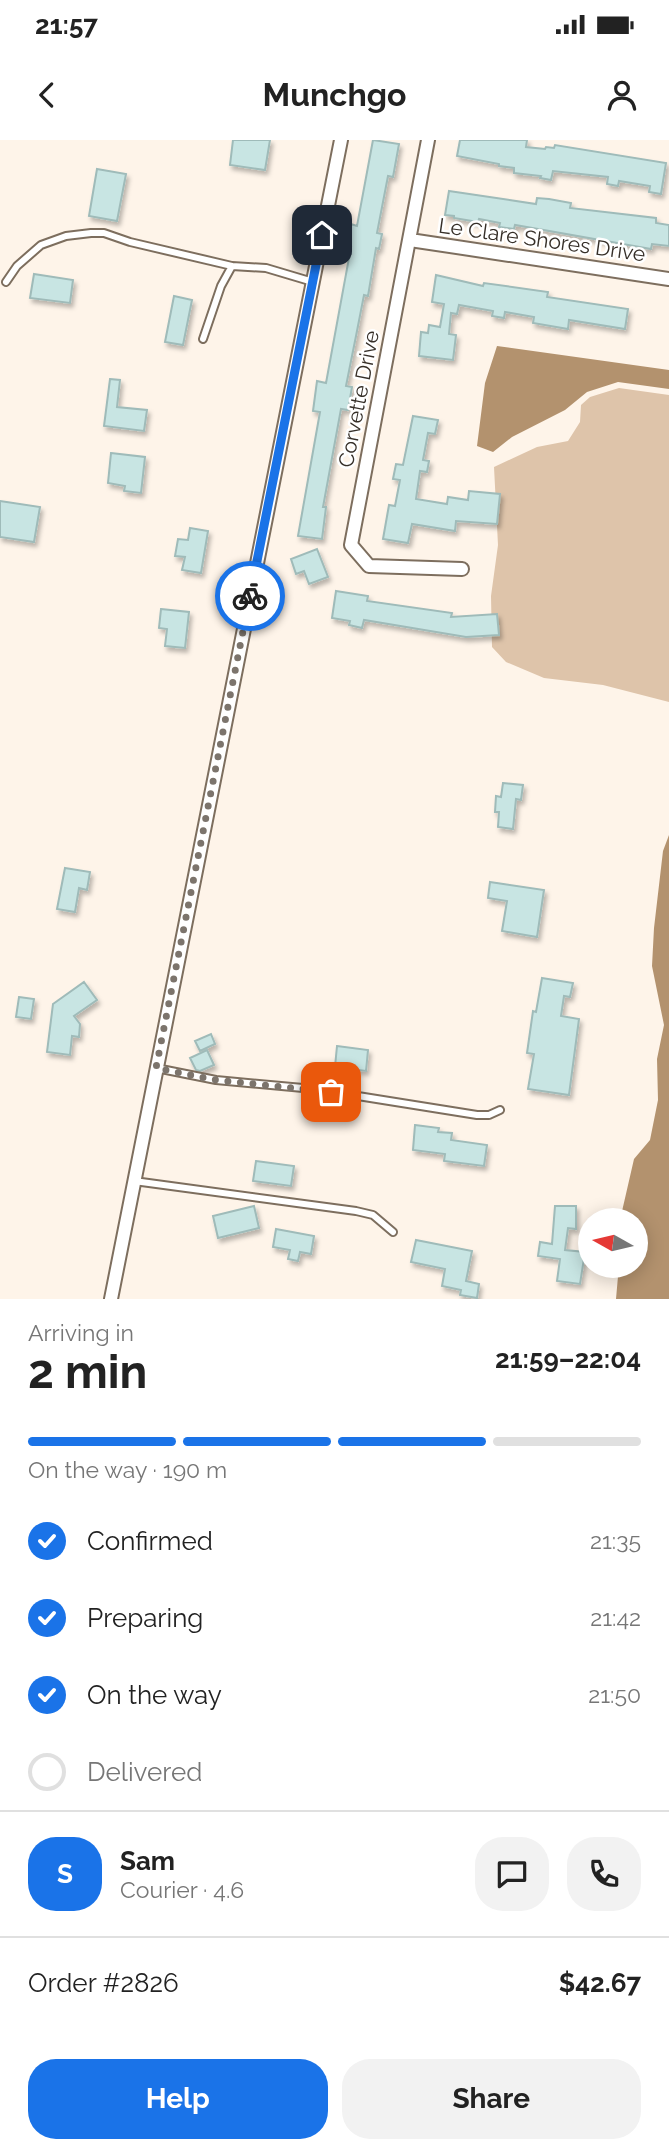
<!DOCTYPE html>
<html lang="en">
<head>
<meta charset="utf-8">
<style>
	:root { --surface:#fff; --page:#f2f2f2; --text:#222; --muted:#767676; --line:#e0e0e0; --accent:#1a73e8 }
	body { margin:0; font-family:Raleway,sans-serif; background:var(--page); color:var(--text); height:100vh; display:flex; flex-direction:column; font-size:26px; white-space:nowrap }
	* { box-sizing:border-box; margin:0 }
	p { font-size:23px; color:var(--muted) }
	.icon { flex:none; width:38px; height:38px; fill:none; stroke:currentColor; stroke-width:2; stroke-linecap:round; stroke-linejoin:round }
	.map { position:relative; height:1159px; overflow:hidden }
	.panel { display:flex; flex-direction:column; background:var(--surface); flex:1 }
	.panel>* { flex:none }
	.needle { width:46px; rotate:278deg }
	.tools { position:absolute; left:578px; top:1068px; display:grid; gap:14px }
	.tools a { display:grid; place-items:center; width:70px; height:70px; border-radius:50%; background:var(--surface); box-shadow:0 4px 18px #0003; font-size:35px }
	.pin { position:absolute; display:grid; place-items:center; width:60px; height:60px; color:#fff; margin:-30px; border-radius:14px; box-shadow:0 4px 10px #0006 }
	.courier { position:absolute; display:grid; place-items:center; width:70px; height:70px; margin:-35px; border:5px solid #1a73e8; border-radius:50%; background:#fff; color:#222; box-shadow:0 2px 9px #0007 }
	.overview em { font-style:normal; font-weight:700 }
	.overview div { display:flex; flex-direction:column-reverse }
	.overview { display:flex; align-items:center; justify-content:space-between; height:119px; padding:0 28px }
	h1 { font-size:46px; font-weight:700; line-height:52px }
	.bar { display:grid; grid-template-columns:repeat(4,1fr); gap:10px 7px; align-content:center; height:84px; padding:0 28px }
	.bar i { height:9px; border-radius:5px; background:var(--line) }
	.bar .current { background:var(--accent) }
	.bar p { grid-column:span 4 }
	.line { display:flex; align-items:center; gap:18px; padding:0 28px; border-top:2px solid var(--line) }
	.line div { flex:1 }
	.round { display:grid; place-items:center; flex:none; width:74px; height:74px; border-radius:28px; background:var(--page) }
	ol { padding:0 28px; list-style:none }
	li { display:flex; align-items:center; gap:21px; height:77px }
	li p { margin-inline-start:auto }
	li .icon { padding:7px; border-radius:50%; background:var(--accent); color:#fff; stroke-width:4 }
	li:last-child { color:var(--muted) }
	li i { width:38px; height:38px; border:4px solid var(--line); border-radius:50% }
	.primary-button { display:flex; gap:14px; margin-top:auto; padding:14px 28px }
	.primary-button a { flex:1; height:80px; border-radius:28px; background:var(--accent); color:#fff; font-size:28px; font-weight:700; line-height:80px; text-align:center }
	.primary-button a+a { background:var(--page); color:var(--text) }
	.status { display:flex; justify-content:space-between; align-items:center; height:49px; padding:0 35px; background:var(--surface); direction:ltr }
	.status svg { height:19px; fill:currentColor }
	header { display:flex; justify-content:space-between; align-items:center; height:91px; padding:0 28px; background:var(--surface); font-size:32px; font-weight:700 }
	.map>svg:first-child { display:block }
	.green { fill:#dec4aa }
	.water { fill:#b3926e }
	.building { fill:#c8e5e3; stroke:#9fbbb9; stroke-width:2; filter:url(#shadow) }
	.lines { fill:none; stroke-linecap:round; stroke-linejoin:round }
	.lane-casing { stroke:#7d6e5e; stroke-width:10 }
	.street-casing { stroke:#7d6e5e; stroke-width:16 }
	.lane { stroke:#fff; stroke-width:6 }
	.street { stroke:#fff; stroke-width:12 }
	.done { stroke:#7c746c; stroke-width:7; stroke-dasharray:0 12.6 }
	.route { stroke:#1a73e8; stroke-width:9 }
	.labels { text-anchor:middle; stroke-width:5; stroke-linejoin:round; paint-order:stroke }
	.street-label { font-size:21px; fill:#362f28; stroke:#fff }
</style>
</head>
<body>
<div class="status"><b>21:57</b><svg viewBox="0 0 49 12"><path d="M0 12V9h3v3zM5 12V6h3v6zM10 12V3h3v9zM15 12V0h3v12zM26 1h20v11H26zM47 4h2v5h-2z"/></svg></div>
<header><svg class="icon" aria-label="back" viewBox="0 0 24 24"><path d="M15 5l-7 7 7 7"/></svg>Munchgo<svg class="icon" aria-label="person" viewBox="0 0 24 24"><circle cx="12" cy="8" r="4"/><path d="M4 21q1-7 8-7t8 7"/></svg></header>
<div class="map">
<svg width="669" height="1159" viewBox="0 0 669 1159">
	<defs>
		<filter id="shadow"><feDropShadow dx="2.5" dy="4" stdDeviation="2" flood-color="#0004"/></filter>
	</defs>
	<rect width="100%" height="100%" fill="#fef4e9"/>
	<path class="green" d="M619,248l50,7v307l-66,-17 -59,-7 -38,-16 -14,-15 -1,-51 7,-51 -4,-78 43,-20 31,-6 12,-19 1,-17 9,-8z"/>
	<path class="water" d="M497,206l172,24v19l-51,-7 -31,10 -22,18 -53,27 -19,15 -16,-6 8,-63z
		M669,695v464h-53l3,-34h16v-45h-15l14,-61 16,-19 8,-40 -1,-41 7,-34 -12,-59 2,-38 9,-77z"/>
	<path class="building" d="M233,0h37l-5,30 -35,-5z
		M373,0l26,4 -6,33 -5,-1 -11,57 5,1 -3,15 -3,-1 -8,48 -4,-1 -8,41 -10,50 6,1 -4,23 -7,-1 -18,98h3l-4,32 -24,-3 22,-124 -7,-1 4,-30 9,2 25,-136 -4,-1 4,-22 6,2z
		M460,0h67l-1,7 19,2 1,-2 8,1 1,-3 111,18 -5,31 -12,-2 1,-6 -31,-5 -1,5 -11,-2 1,-7 -55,-6 -2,9 -11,-2 1,-2 -27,-3v-5l-15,-2v-2l-42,-8z
		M97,29l29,5 -9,47 -28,-5z
		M449,51l87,13 1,-6 12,1 22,4 -1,5 86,10v5l13,2v21l-17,-2 -1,5 -136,-24 -1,4 -15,-2 1,-4 -21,-4 -1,3 -24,-4v-2l-9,-1z
		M34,134l39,6 -3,23 -40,-5z
		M436,135l47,11 1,-3 64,9 -1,5 81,12 -3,20 -56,-9 -1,9 -35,-6 1,-6 -29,-5 -1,6 -12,-2 1,-5 -34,-6 -2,9 -6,-1 -2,21 7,1 -3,25 -34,-4 2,-24 7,1 1,-8 11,2 4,-23 -12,-2z
		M174,156l18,4 -9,45 -18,-3z
		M110,239l10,1 -3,27 30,3 -3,21 -40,-5z
		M413,276l25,4 -3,14 -7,-1 -5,27 6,1 -2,11 -7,-1 -4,28 31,5 1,-7 20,3 1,-9 31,3 -3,30 -41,-3 -1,10 -43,-7 -4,19 -25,-4 6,-34 6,1 5,-26 -7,-1 3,-15 7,1z
		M111,313l34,4 -4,36 -17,-2 1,-5 -17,-3z
		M0,361l40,6 -6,35 -34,-5z
		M190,388l18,3 -7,42 -19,-3 3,-13 -10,-1 3,-17 10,1z
		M317,409l11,28 -19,7 -5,-13 -8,3 -5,-15z
		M336,451l32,5 -1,5 85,12 -1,4 46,-3 2,21 -33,2 -102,-17 -2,8 -13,-3 1,-4 -18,-3z
		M161,469l28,3 -4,36 -20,-2 2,-17 -8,-1z
		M503,643l20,2 -2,15 -5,-1 -3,30 -15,-2 1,-15h-4l1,-16 5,1z
		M65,728l25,4 -3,18 -8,-2 -4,24 -18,-3z
		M490,742l54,8 -7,47 -35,-6 5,-30 -19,-3z
		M542,838l31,5 -3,14 -6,-1 -3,20 18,3 -10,76 -41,-6 6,-35 -7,-1 6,-42 3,1z
		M84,842l13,18 -23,16 6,8 -1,13 -7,-1 -2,19 -23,-3 6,-48z
		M19,857l15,2 -3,20 -15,-2z
		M211,894l4,10 -15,7 -5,-10z
		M337,906l31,4 -2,21 -31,-4z
		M207,910l7,15 -14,6 -4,-1 -6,-12z
		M415,985l24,3 -1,4 14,1 -1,7 36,5 -3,21 -40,-5 1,-7 -32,-4z
		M256,1021l38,5 -3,20 -38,-5z
		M254,1066l5,22 -41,10 -5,-22z
		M555,1066h21v23l-8,-1 -3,22 20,2 -5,32 -23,-3 3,-22 -22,-3 2,-14 12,2z
		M276,1089l38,7 -3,18 -11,-2 -2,9 -10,-2 2,-9 -17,-3z
		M416,1100l56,11 -6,30 13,3 -2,14 -17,-3 1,-5 -19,-4 3,-17 -34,-7z"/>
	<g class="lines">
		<defs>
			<path id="lane" d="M6,142l11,-16 24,-21 25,-9 25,-3h13l26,9 102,24
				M203,199l18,-53 11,-20 34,2 47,14
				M156,928l60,12 98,9 163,26h12l11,-5
				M134,1041l222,30 17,4 20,17"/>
			<path id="street" d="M428,0l-77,405 18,21 93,3
				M410,100l259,39
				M111,1159l230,-1159"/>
		</defs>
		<use href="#lane" class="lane-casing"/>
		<use href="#street" class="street-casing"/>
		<use href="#lane" class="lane"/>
		<use href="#street" class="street"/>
	</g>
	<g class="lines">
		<path class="done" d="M250,456l-94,472 60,12 115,12"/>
		<path class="route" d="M250,456l72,-361"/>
	</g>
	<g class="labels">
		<g class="street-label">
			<text transform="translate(542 100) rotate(8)" y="7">Le Clare Shores Drive</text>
			<text transform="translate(359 259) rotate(-79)" y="7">Corvette Drive</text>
		</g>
	</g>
</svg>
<div class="tools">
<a><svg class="needle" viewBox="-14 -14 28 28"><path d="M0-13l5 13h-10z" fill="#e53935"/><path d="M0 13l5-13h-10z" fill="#767676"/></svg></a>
</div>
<div class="pin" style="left:331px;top:952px;background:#ea580c"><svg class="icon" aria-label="bag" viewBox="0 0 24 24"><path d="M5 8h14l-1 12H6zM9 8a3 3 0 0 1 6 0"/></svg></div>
<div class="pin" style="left:322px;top:95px;background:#1f2937"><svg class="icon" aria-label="home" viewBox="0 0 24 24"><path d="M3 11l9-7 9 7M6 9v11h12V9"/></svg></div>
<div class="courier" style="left:250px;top:456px"><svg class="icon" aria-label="bike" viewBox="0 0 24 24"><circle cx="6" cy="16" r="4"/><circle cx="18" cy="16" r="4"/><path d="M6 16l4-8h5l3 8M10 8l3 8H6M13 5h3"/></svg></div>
</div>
<section class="panel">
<div class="overview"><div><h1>2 min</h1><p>Arriving in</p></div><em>21:59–22:04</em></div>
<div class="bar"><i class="current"></i><i class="current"></i><i class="current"></i><i></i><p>On the way · 190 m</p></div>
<ol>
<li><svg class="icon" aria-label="check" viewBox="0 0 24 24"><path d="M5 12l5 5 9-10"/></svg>Confirmed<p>21:35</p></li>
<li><svg class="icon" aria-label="check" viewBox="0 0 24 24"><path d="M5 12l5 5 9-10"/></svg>Preparing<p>21:42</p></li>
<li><svg class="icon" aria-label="check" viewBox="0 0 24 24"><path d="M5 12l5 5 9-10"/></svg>On the way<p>21:50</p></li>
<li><i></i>Delivered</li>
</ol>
<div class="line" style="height:126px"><b class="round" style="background:var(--accent);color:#fff">S</b><div><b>Sam</b><p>Courier · 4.6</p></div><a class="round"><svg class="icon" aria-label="chat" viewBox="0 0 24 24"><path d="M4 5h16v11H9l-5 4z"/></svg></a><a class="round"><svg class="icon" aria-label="phone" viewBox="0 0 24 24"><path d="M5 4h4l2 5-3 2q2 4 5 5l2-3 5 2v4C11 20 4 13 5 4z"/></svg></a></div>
<div class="line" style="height:91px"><div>Order #2826</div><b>$42.67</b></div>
<div class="primary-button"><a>Help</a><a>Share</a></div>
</section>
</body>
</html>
